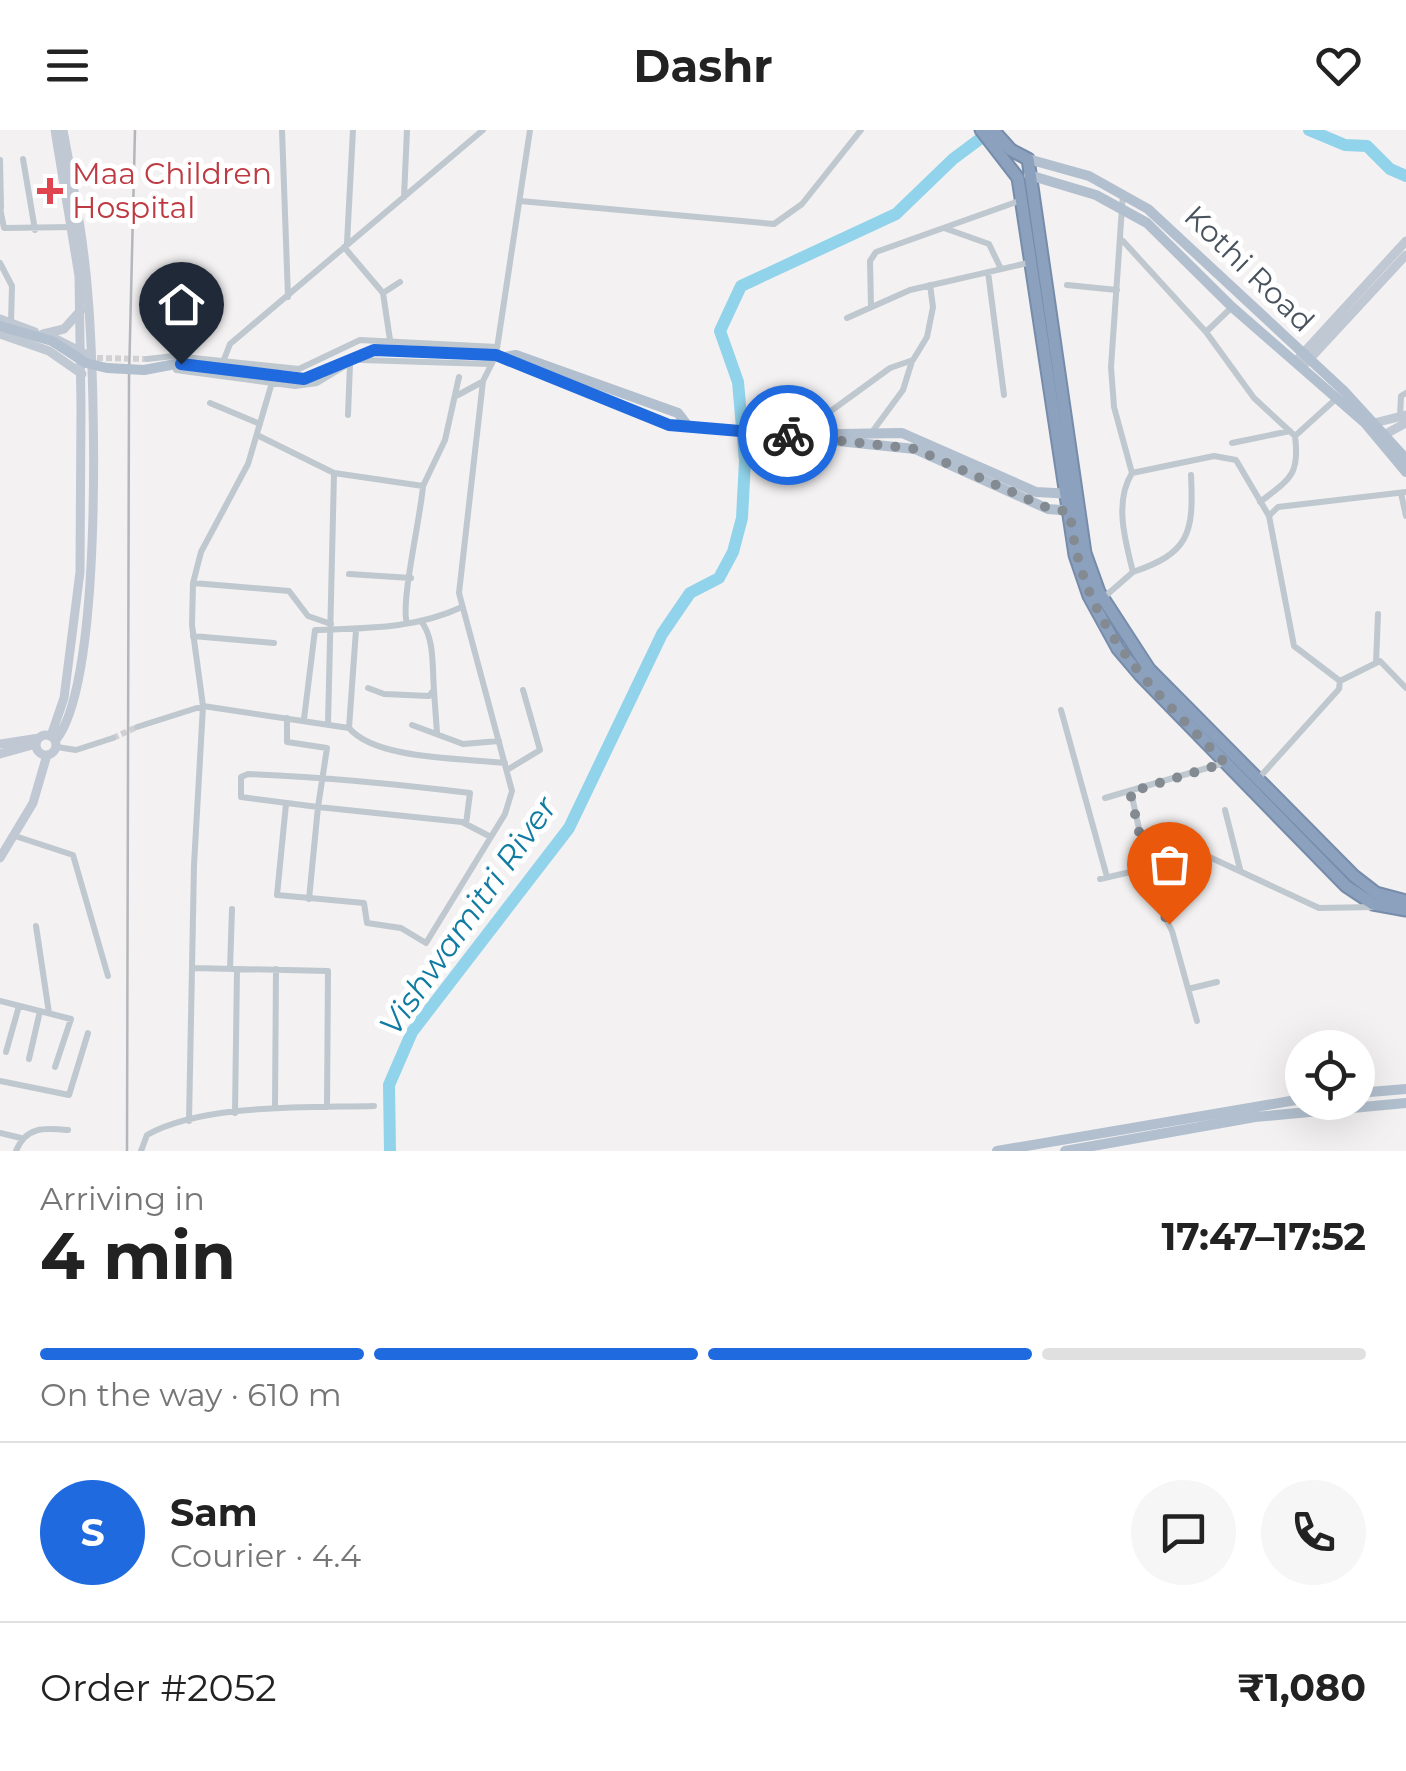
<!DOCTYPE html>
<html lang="en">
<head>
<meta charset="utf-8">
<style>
	:root { --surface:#fff; --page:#f6f6f6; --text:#222; --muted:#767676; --line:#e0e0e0; --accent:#1f6adf }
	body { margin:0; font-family:Montserrat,sans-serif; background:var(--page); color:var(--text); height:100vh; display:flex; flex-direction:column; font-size:38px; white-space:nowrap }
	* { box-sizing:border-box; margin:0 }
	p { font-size:32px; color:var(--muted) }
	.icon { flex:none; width:55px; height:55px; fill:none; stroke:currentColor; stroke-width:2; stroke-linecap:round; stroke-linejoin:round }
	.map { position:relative; height:1021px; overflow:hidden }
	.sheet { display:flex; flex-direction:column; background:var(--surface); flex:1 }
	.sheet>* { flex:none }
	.controls { position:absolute; left:1285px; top:900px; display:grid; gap:20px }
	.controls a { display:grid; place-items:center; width:90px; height:90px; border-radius:50%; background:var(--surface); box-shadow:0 10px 40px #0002; font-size:50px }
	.pin { position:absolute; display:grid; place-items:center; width:85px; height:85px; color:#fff; margin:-102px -42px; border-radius:50% 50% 50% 0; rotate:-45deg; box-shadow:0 0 10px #0007 }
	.pin .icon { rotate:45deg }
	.courier { position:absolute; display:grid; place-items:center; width:100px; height:100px; margin:-50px; border:8px solid #1f6adf; border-radius:50%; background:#fff; color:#222; box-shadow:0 2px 12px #0007 }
	.summary em { font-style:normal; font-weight:700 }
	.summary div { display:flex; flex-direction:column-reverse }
	.summary { display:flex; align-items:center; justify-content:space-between; height:170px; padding:0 40px }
	h1 { font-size:65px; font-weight:700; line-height:75px }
	.bar { display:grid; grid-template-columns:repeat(4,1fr); gap:15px 10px; align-content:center; height:120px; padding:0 40px }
	.bar i { height:12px; border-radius:8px; background:var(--line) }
	.bar .current { background:var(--accent) }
	.bar p { grid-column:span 4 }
	.line { display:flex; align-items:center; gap:25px; padding:0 40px; border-top:2px solid var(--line) }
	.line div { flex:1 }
	.round { display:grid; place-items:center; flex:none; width:105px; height:105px; border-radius:52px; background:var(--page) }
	header { display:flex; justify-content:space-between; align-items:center; height:130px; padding:0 40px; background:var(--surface); font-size:45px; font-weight:700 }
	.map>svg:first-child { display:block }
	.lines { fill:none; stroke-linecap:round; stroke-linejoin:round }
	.river { stroke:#90d3ea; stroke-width:12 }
	.street-tunnel { stroke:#d1d1d4; stroke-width:6; stroke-dasharray:6 3; stroke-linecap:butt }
	.highway-casing { stroke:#768caa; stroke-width:15 }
	.street { stroke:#bfc7cf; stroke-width:6 }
	.secondary { stroke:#c0c8d4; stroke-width:9 }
	.primary { stroke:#b2bfce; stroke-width:10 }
	.highway { stroke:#8ba1be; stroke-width:11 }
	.rail { stroke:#b3b6bb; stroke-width:2.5 }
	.primary-bridge { stroke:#b2bfce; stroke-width:10 }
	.done { stroke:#848a91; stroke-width:10; stroke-dasharray:0 18 }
	.route { stroke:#1f6adf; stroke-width:12 }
	.health-dot { fill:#e0444e; stroke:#fff; stroke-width:4 }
	.labels { text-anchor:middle; stroke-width:10; stroke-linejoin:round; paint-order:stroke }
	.health-label { font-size:30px; fill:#be3a42; stroke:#fff; text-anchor:start }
	.street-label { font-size:30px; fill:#49535e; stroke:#fff }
	.water-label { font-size:32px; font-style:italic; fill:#117ca1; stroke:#fff }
</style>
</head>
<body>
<header><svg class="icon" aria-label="menu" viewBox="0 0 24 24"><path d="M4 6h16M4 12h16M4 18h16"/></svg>Dashr<svg class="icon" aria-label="heart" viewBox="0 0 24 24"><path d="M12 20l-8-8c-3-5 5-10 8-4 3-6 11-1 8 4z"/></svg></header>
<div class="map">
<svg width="1406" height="1021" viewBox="0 0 1406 1021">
	<rect width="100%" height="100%" fill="#f3f1f1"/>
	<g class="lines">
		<path class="river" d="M1309,0l36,15 22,1 23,23 16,7
			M390,1021l-1,-66 23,-53 157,-204 93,-194 28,-41 29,-15 14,-26 9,-34 3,-57 -7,-79 -18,-51 21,-45 155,-72 57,-55 39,-29"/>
		<path class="street-tunnel" d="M97,228l50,1
			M113,608l24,-11"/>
		<defs>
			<path id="highway" d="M981,0l37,48 57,377 14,41 29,53 23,27 205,210 27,18 33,6
				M993,0l18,20 17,9 57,394 14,39 50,77 205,207 22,17 30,8"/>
		</defs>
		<use href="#highway" class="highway-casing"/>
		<path class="street" d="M282,0l6,167
			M23,29l12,71
			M0,30l1,48
			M404,67l3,-67
			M520,71l254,23 28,-20 59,-74
			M0,78l4,20 70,-1
			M944,98l45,16 12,25
			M1123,111l83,91
			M347,113l6,-113
			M344,117l39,46 7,47
			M0,133l12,23 -1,36
			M988,142l16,123
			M1067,155l50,5
			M383,163l17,-11
			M871,177l-1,-46 6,-9 146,-52
			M1231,178l-25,24 48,66 41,38c5,39 -5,43 -35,66
			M847,188l63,-28 122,-28
			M147,229l27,-3 125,13 61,-29 137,7
			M361,230l129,4
			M223,232l7,-18 253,-214
			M176,240l119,16 22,-3 28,-17
			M458,265l24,-13
			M210,273l50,21
			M348,285l2,-51
			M1400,286l1,-20 5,-3
			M802,302l88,-64 23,-8 14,-23 6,-30 -3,-22
			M872,302l31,-42 9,-29
			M257,305l77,38
			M1295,306l43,-39
			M1232,313l58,-12
			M1132,343l82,-17 22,4 33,56
			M1401,363l5,23
			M1133,442c56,-19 61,-38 58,-97
			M349,444l62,4
			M193,453l96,8 19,25 23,8
			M1102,469l31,-27c-8,-32 -19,-70 -1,-99l-18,-66 -3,-40 12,-174
			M407,493c-7,-19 14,-108 16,-137
			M193,506l81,7
			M1376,533l2,-49
			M1340,551l40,-20 26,27
			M368,558l16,6 45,2 5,-6c-2,-23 1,-51 -13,-69
			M434,561l3,42
			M1061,580l46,167
			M287,588v24l40,6 -9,59 -77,-10v-20l7,-3c75,3 148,10 222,19l-4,31
			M304,589l11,-89c51,-2 100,-1 147,-23
			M328,594l6,-251 89,13 22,-46 14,-63
			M412,595l51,19 36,-3
			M137,597l66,-21 146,22c27,32 114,30 156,35
			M349,598l7,-98
			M57,617l19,3 37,-12
			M507,640l33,-20 -17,-60
			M1258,649l81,-90 1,-8 -46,-35 -25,-130 9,-9 128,-15
			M1131,662l22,101 19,38 25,90
			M1105,668l119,-35
			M286,674l-9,91 87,8 3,20 34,5 25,15 79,-129 7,-23 -53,-198 24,-212 13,-26 34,-225
			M1225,680l15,59
			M15,706l58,19 35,121
			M1100,749l105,-24 114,53 54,-1
			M309,769l9,-92 144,15 27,14
			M36,796l13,87
			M192,838l136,3 -1,136
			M230,839l2,-60
			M1188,859l29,-7
			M0,871l71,18 -16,48
			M6,922l13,-46
			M29,929l11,-48
			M0,951l69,14 19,-62
			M275,977l1,-138
			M235,983l2,-144
			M189,991l5,-256 9,-159 -11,-81 1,-42 8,-31 47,-88 28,-95
			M0,1003l21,5
			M16,1021c10,-25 28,-23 52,-21
			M141,1021l6,-16c57,-32 163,-27 227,-29"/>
		<path class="secondary" d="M0,189l35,13
			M0,204l49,17 33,23
			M43,204l21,-5 17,-19
			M54,208l31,16
			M1296,231l110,-120
			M1306,233l100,-108
			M1370,294l36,-9
			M1382,306l24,-13
			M36 615a10 10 0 1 1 20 0a10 10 0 1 1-20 0Z
			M51,606l13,-38 16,-126 1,-165 -2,-131 -24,-146
			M56,610c48,-60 39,-359 32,-444 -4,-56 -15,-111 -25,-166
			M0,614l39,-6
			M0,624l36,-10
			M0,728l33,-55 14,-48"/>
		<path class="primary" d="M1028,29l61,17 59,33 197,183 61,67
			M1029,45l67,20 51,28 85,84 133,116 41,49
			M466,224l38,3 165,68 111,10 122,-2 134,59 37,2
			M505,227l11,-2 162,58 10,13
			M789,306l126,13 133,60 25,2
			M1358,963l48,-4
			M997,1021l305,-52
			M1065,1021l190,-34 151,-14"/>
		<use href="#highway" class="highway"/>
		<path class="rail" d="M127,1021l2,-773 6,-248"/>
		<path class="primary-bridge" d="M0,196l52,15 34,22 21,5 37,2 37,-7 123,16 70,-29 92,4"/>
	</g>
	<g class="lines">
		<path class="done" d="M788,305l127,14 133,59 22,4c11,116 79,172 155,251l-95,29 23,101 16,31"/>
		<path class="route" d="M181,234l123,15 70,-29 122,5 173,70 119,10"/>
	</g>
	<path class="health-dot" d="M45 46h10v10h10v10h-10v10h-10v-10h-10v-10h10z"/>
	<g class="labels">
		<g class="health-label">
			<text x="72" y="54">Maa Children<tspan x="72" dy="34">Hospital</tspan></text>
		</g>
		<g class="street-label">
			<text transform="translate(1249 139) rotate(44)" y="10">Kothi Road</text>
		</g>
		<g class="water-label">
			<text transform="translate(468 786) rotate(-55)" y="11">Vishwamitri River</text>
		</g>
	</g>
</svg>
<div class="controls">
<a><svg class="icon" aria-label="locate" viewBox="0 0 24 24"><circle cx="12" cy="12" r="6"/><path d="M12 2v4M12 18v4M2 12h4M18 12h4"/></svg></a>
</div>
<div class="pin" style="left:1169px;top:794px;background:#ea580c"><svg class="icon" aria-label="bag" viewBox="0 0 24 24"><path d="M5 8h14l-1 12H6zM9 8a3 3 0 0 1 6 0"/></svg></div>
<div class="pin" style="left:181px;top:234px;background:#1f2937"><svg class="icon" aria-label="home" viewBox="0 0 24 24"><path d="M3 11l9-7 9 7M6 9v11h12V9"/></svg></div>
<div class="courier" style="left:788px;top:305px"><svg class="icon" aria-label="bike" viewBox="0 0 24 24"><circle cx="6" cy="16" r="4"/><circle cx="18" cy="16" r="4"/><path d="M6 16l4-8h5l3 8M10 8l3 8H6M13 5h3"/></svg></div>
</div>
<section class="sheet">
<div class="summary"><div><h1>4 min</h1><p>Arriving in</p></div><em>17:47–17:52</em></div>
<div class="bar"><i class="current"></i><i class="current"></i><i class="current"></i><i></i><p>On the way · 610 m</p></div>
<div class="line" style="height:180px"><b class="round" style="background:var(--accent);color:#fff">S</b><div><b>Sam</b><p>Courier · 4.4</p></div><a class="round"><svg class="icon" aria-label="chat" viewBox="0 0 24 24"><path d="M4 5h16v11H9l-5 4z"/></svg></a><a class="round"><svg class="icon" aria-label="phone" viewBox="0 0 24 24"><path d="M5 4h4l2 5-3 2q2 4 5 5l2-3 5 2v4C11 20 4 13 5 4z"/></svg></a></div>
<div class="line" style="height:130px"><div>Order #2052</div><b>₹1,080</b></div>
</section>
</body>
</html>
